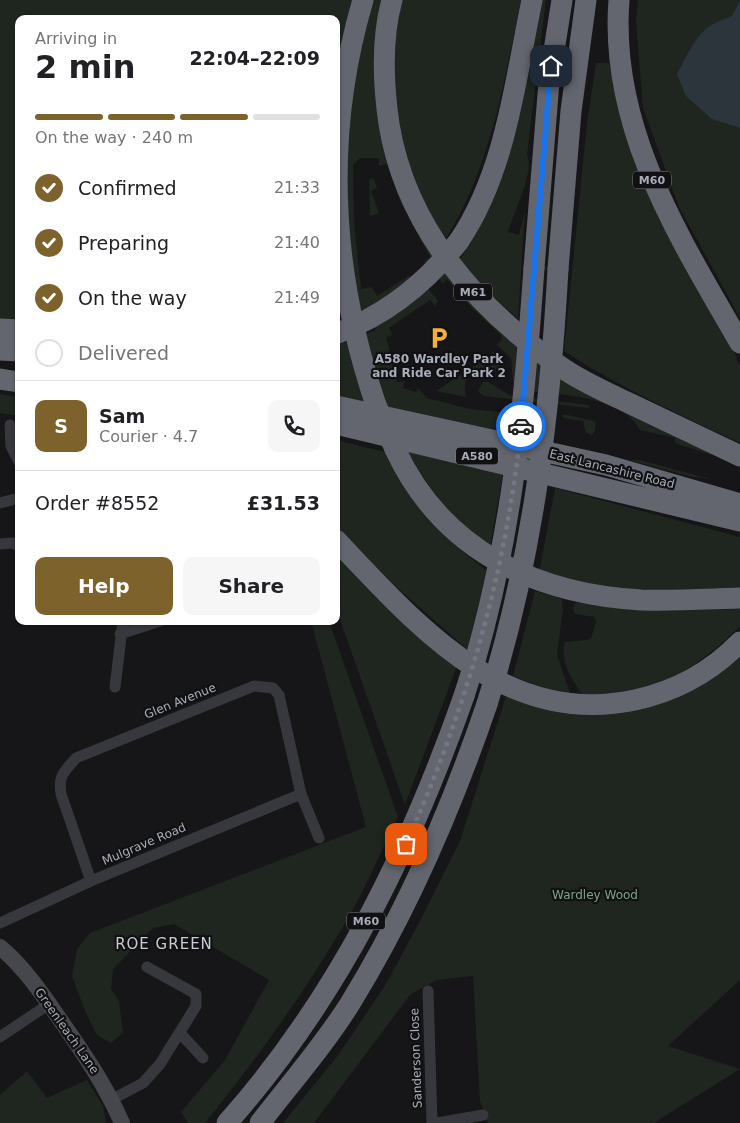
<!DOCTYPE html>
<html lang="en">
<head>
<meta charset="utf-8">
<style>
	:root { --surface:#fff; --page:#f6f6f6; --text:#202124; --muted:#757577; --line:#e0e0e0; --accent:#7e622b }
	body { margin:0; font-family:"DejaVu Sans",sans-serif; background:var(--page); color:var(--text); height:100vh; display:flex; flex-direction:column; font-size:19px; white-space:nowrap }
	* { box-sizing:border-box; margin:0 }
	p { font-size:16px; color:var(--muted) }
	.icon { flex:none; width:28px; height:28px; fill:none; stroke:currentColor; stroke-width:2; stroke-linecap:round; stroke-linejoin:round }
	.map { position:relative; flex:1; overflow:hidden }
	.details { position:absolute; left:15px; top:15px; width:325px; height:610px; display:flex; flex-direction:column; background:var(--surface); border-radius:10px; box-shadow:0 1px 4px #0004 }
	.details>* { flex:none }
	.pin { position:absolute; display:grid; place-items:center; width:42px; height:42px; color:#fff; margin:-21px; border-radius:10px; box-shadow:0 2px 8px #0006 }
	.courier { position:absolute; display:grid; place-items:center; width:50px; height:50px; margin:-25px; border:4px solid #1a73e8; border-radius:50%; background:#fff; color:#222; box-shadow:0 1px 6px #0007 }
	.headline em { font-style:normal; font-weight:600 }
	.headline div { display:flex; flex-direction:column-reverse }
	.headline { display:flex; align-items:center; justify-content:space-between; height:85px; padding:0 20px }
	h1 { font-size:32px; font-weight:600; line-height:38px }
	.bar { display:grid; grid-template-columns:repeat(4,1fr); gap:8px 5px; align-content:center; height:60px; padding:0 20px }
	.bar i { height:6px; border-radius:4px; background:var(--line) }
	.bar .current { background:var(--accent) }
	.bar p { grid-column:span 4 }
	.line { display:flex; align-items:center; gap:12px; padding:0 20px; border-top:1px solid var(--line) }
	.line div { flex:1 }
	.round { display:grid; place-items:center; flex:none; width:52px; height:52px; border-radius:10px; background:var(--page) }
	ol { padding:0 20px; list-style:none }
	li { display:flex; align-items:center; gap:15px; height:55px }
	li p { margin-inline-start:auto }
	li .icon { padding:5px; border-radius:50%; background:var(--accent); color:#fff; stroke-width:4 }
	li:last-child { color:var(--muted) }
	li i { width:28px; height:28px; border:2px solid var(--line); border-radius:50% }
	.cta { display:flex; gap:10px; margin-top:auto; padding:10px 20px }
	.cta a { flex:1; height:58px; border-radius:10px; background:var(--accent); color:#fff; font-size:20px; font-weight:600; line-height:58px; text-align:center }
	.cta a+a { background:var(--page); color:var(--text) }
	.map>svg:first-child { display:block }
	.green { fill:#1e261f }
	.water { fill:#2c353c }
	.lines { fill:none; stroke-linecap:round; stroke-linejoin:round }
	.street { stroke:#37383d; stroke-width:11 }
	.secondary { stroke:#45474d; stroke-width:16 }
	.highway { stroke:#63666e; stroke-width:21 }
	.highway-bridge { stroke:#63666e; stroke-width:21 }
	.done { stroke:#757880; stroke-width:5; stroke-dasharray:0 9 }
	.route { stroke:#1a73e8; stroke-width:6 }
	.labels { text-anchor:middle; stroke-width:4.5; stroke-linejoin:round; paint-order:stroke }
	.shield { fill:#111113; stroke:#7b7e86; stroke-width:1 }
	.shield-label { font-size:11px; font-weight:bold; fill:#a8adb8 }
	.poi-label { font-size:12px; font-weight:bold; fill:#a8adb8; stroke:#111113 }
	.street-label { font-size:12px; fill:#a8adb8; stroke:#111113 }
	.park-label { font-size:12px; fill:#7fa381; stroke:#111113 }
	.quarter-label { font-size:15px; letter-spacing:1px; fill:#c9ccd4; stroke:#111113 }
</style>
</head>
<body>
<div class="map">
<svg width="740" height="1123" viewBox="0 0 740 1123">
	<rect width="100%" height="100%" fill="#161618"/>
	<path class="green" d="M0,0h353l-17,72v-53h-317v302l-19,-1z
		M371,0h14l-7,101 86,193 261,165 -51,-16 1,-5 -35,-8c-21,-37 -85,-35 -122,-40l-5,-7 -2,-25 -14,-13 5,-6 -1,-4 -29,-27 -25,-29 -5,5 -12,-24 -5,3 -1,-2 6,-4 -30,-56 -13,-37 -8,2v-8h-19l-7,7 1,57 7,67 11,-2 5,9 30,-19 10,-3 21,27 -3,5 -5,-6 -41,28 4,7 -7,2 11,45 8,-1 -2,7 13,4 2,-4 9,10 43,11 40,4 -3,26 -117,-27 -27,-77 13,-5 -7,-20 -10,5 -14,-120 8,-117z
		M402,0h119c-17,82 -30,165 -74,237l-4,-1c-45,-77 -59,-148 -41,-236z
		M539,0h7l-19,155c8,17 -14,59 -19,77l11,3 6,-25 -7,109 -42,-38 -16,-22 17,-26 14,-36z
		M638,0h102v318l-61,-111 -36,-99 -7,-85z
		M596,63h13l6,24 125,279v77c-60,-28 -121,-56 -176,-92l23,-228z
		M373,178l4,10 -6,3 8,22 -9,3 -1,-36z
		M346,341l19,64 -29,-7v-54z
		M494,351l10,9 1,19c-19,-19 -46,-10 -39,18l-30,-6 52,-34z
		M483,382h5l23,14 78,9v3l-106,-12 -5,-5z
		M0,394l19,3v19l-19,-3z
		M563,414l31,7c4,5 1,11 -3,15l-2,-3h-3l-3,-12 -20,-3z
		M336,440l49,12c27,54 58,86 106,122l-23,76 -76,-67 -56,-56z
		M407,451l96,22 -13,74c-37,-25 -61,-59 -83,-96z
		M629,460h11l74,20 -25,-4z
		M555,488l185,49v52l-83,3 -52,-4 -66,-15z
		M336,552l121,114 -52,139 -69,-197z
		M535,591l27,8 1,10 -6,45 13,40 -24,-5 -33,-13z
		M576,602c55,9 109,8 164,7v17c-32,32 -72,62 -119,67 -13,1 -26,1 -39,1 -10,-15 -23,-32 -17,-52l22,-2 4,-2 5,-16 -2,-5 -19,-3 -2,-5z
		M311,621h18l69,196c-16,32 -30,66 -47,96 -43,75 -92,143 -146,210h-17l-7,-11 44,-52 44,-80 -95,-56 -21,4 -40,41 -2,20 8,12 4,32 -12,10 -14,-8 -12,-24 -13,-35 5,-27 13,-16 276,-106z
		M740,655v325l-72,66 72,23 -86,54h-166l-8,-22 -7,-125 -37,4 -26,15 -96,128h-31l56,-69 47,-70 36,-67 38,-76 47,-148 76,19z
		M27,1071l20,27 40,-18 16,26 3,17h-106v-28z"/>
	<path class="water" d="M740,1v127l-28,-9 -26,-23 -9,-22c16,-28 20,-48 54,-57z"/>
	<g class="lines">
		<path class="street" d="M10,425l1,21 8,16
			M0,503l19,-5
			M0,544l12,-1 7,3
			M120,634l40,-13
			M115,687l8,-66
			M91,881l-30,-87c-3,-19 3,-22 15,-36l178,-72 19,2 6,7 22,99 18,44
			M0,923l91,-42 210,-87
			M428,991l4,132
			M180,1033l23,25
			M0,1037l49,-33
			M111,1100l32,-17 17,-19 36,-58v-12l-49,-27
			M437,1123l46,-8"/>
		<path class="secondary" d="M0,947c25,21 43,48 61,74 23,33 45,65 61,102"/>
		<path class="highway" d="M363,0c-40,136 -32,272 13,405
			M392,0c-11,40 -9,83 -3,124 17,104 87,184 172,243 21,15 47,26 70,37 36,17 73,35 109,52
			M619,0c-10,128 60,237 121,343
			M459,241c47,-70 56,-160 73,-241
			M534,268l15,-186 13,-82
			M558,269l13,-158 15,-111
			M0,329l19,1
			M0,350l19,1
			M0,379l19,3
			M336,406l270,59 134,39
			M336,424l404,97
			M395,449c47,101 139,145 246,151 33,1 66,-1 99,-2
			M336,540c81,85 168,188 299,160 41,-9 76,-28 105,-58
			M227,1123c111,-125 182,-271 237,-427
			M260,1123c30,-39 65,-79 91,-121 57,-93 101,-195 136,-298"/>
		<path class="highway-bridge" d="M338,333c50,-19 88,-50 121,-92
			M376,405l19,44
			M464,696c46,-139 60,-283 70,-428
			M487,704c45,-142 63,-287 71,-435"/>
	</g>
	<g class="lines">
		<path class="done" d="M406,844c59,-132 101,-273 115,-418"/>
		<path class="route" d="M521,426l30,-360"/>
	</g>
	<defs>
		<symbol id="parking-bare" viewBox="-9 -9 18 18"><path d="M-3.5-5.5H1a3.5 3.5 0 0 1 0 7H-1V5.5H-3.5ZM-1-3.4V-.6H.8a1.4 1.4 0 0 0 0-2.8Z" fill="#f2b134" stroke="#111113" stroke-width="2.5" paint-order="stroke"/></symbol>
	</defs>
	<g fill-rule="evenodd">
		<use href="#parking-bare" x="423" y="322" width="32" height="32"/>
	</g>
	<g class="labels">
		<g class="shield">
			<rect x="633" y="171.5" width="38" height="17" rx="4"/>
			<rect x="454" y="283.5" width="38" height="17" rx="4"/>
			<rect x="456" y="447.5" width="42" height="17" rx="4"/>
			<rect x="347" y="912.5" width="38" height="17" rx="4"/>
		</g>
		<g class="shield-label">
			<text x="652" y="184">M60</text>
			<text x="473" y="296">M61</text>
			<text x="477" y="460">A580</text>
			<text x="366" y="925">M60</text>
		</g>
		<g class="poi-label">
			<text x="439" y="363">A580 Wardley Park<tspan x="439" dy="14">and Ride Car Park 2</tspan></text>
		</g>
		<g class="street-label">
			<text transform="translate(612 469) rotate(14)" y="4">East Lancashire Road</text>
			<text transform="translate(180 701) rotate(-22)" y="4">Glen Avenue</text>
			<text transform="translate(144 844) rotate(-23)" y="4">Mulgrave Road</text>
			<text transform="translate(67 1031) rotate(55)" y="4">Greenleach Lane</text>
			<text transform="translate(416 1058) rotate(-92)" y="4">Sanderson Close</text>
		</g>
		<g class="park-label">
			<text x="595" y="899">Wardley Wood</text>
		</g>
		<g class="quarter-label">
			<text x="164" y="949">ROE GREEN</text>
		</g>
	</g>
</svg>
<div class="pin" style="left:406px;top:844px;background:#ea580c"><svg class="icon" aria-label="bag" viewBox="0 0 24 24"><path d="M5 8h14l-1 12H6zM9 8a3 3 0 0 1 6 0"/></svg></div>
<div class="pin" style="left:551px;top:66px;background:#1f2937"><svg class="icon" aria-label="home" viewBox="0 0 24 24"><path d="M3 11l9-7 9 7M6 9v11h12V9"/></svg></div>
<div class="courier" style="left:521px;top:426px"><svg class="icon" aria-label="car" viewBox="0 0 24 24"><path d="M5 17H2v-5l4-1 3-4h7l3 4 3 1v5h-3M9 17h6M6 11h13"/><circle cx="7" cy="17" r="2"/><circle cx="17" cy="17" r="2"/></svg></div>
<section class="details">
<div class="headline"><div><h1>2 min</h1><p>Arriving in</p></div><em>22:04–22:09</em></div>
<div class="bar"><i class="current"></i><i class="current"></i><i class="current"></i><i></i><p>On the way · 240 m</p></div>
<ol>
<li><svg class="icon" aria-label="check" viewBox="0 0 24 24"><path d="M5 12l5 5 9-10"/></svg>Confirmed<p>21:33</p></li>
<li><svg class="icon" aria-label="check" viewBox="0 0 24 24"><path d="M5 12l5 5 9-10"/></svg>Preparing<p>21:40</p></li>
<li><svg class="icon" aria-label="check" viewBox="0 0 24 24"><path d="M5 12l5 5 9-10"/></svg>On the way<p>21:49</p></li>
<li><i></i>Delivered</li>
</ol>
<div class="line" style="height:90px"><b class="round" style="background:var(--accent);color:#fff">S</b><div><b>Sam</b><p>Courier · 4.7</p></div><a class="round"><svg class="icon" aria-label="phone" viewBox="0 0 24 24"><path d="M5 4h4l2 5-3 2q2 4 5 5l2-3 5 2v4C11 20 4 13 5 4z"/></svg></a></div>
<div class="line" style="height:65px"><div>Order #8552</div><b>£31.53</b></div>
<div class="cta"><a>Help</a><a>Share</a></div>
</section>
</div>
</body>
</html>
